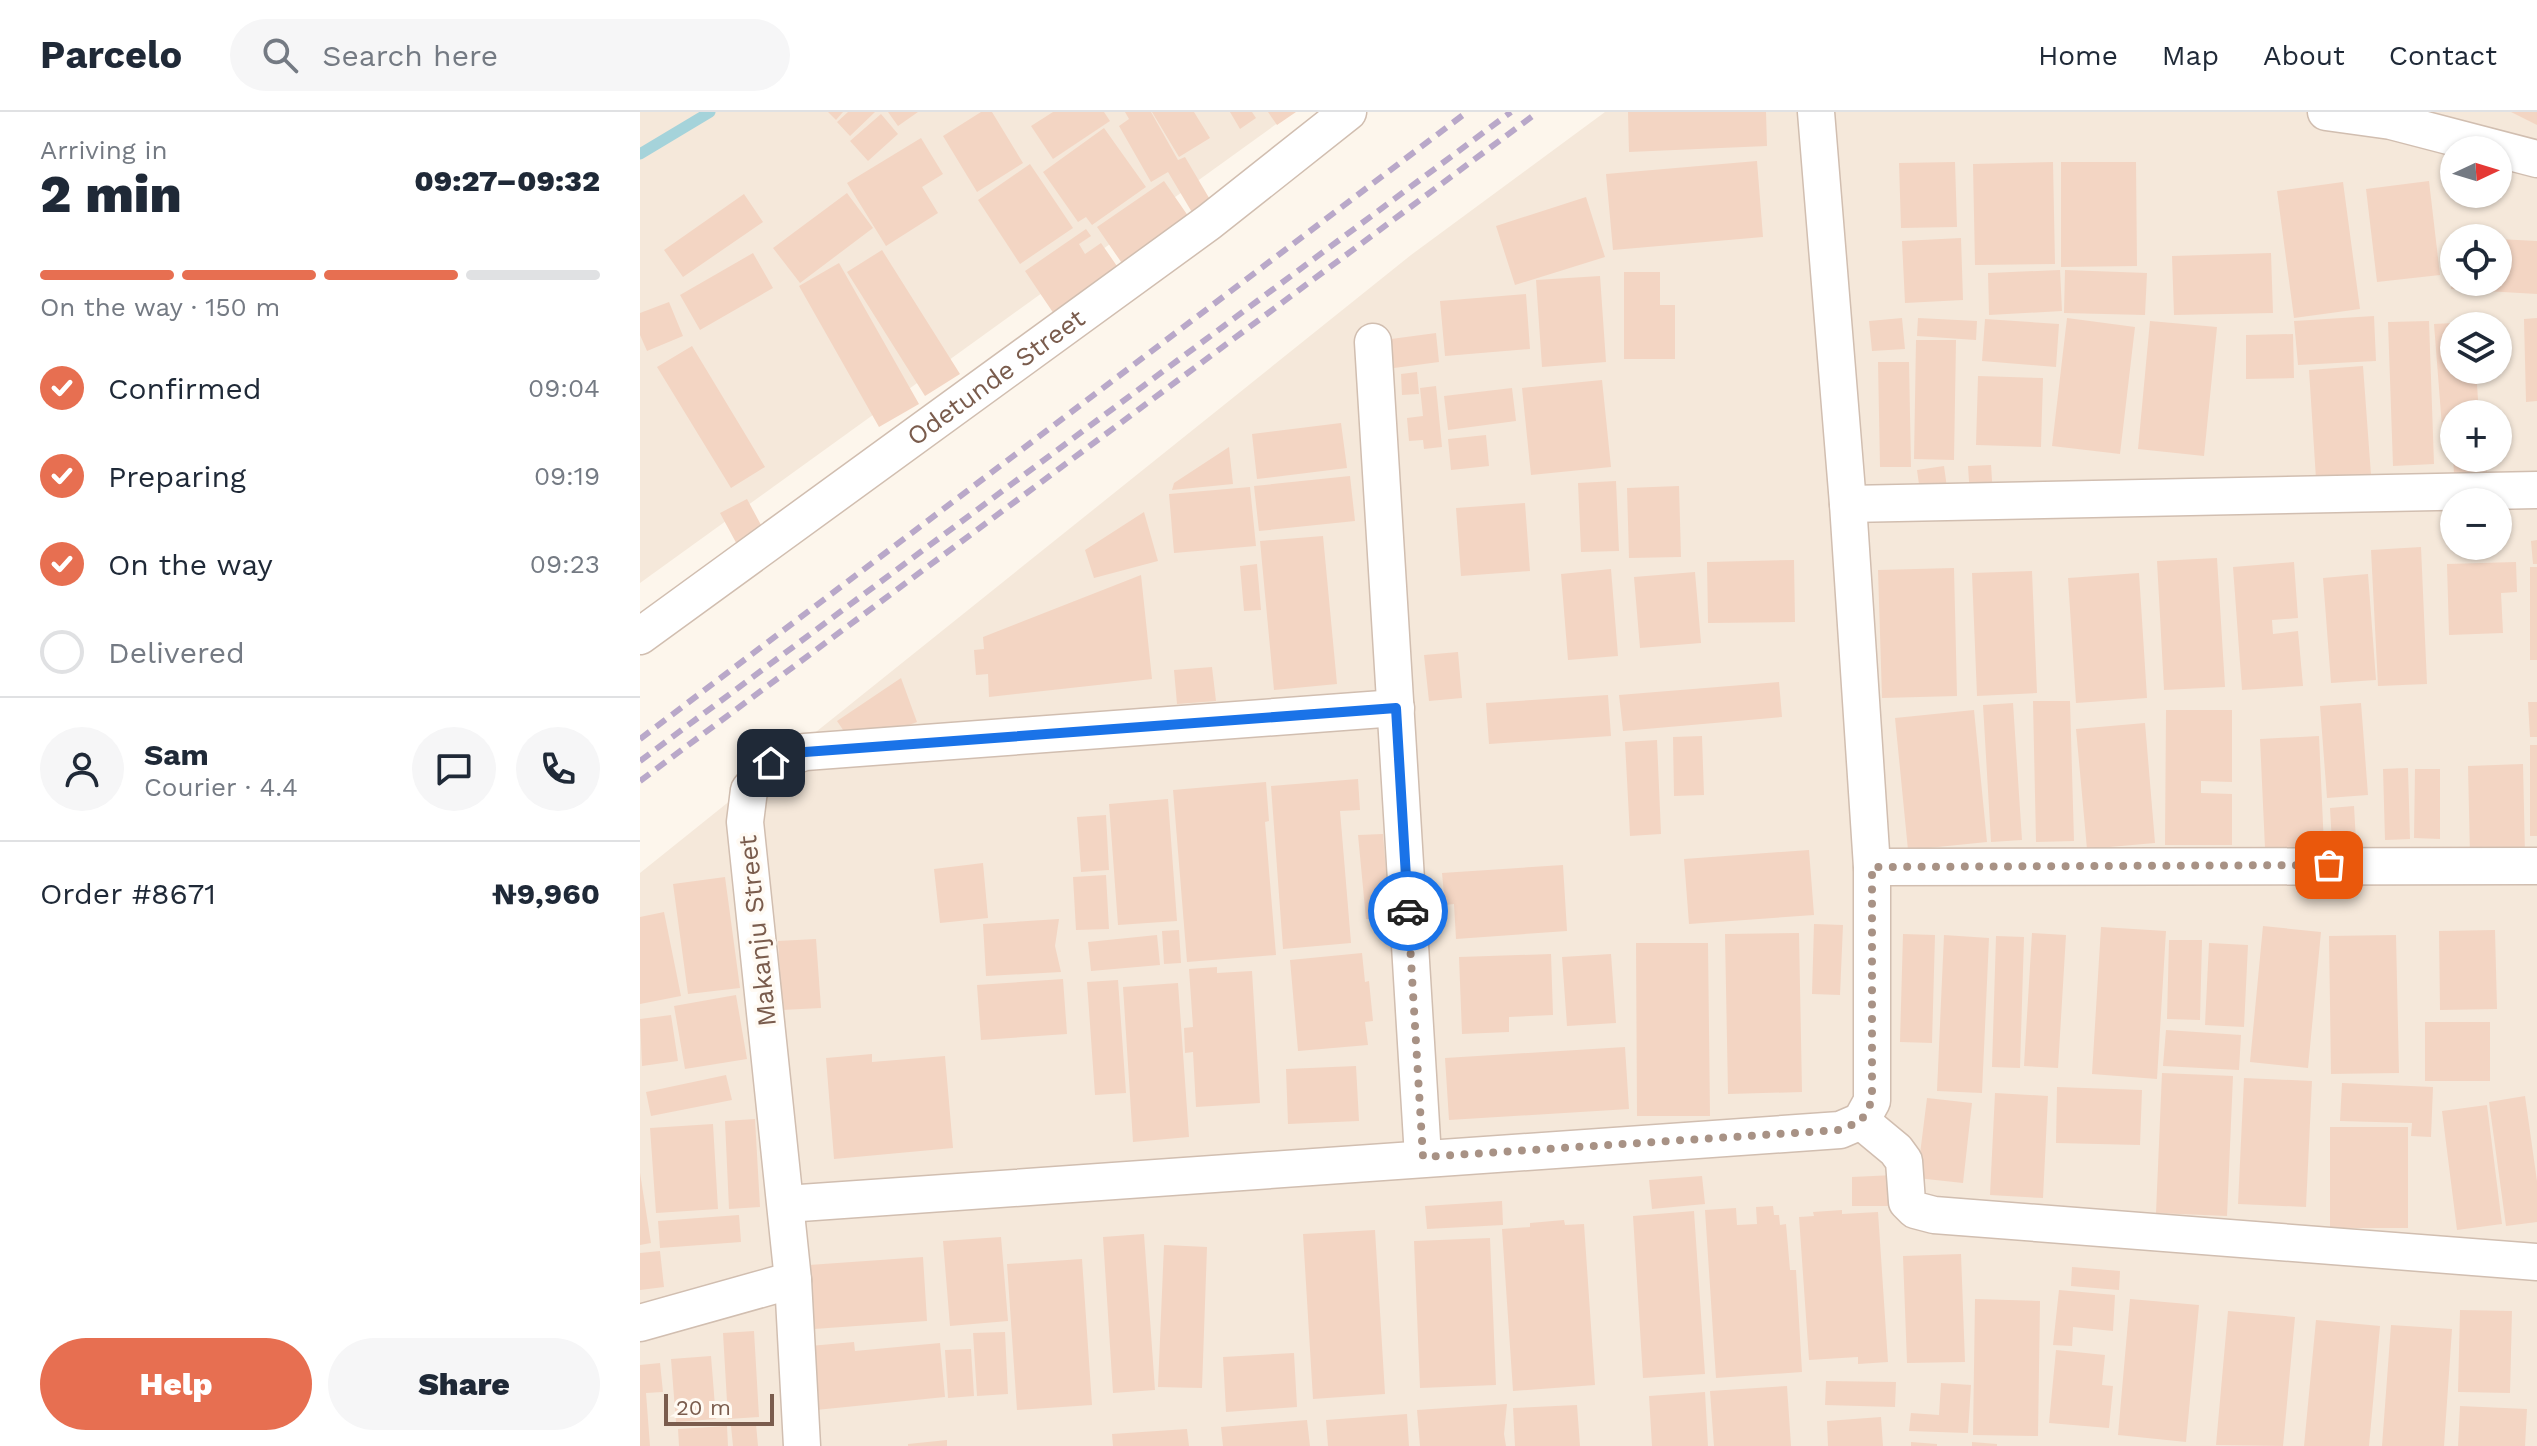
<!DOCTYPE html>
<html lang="en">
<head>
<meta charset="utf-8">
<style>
	:root { --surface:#fff; --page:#f6f6f7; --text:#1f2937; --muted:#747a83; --line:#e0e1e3; --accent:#e76f51 }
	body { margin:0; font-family:"Work Sans",sans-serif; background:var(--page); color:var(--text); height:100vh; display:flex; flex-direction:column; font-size:30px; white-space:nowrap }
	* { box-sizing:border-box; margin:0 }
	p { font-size:26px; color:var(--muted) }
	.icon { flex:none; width:44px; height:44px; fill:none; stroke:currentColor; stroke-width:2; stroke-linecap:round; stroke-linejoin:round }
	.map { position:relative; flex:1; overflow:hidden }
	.panel { display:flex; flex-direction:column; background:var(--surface); width:640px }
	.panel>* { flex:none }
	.needle { width:52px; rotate:86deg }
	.tools { position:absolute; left:1800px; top:24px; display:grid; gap:16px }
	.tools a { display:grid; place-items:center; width:72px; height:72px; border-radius:50%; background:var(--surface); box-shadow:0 2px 6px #0004; font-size:40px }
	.scale { position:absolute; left:24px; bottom:20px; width:110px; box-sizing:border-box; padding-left:8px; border:4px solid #7a5c4d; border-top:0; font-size:22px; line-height:28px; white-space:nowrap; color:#7a5c4d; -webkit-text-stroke:6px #fffaf3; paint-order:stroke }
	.pin { position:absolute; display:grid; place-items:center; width:68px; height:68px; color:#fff; margin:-34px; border-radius:16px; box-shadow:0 4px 12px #0006 }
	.courier { position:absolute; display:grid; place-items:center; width:80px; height:80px; margin:-40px; border:6px solid #1a73e8; border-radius:50%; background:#fff; color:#222; box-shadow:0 2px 10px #0007 }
	.summary em { font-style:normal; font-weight:800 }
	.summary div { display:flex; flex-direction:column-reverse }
	.summary { display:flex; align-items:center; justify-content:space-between; height:136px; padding:0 40px }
	h1 { font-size:52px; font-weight:800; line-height:60px }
	.bar { display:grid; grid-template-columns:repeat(4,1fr); gap:12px 8px; align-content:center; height:96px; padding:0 40px }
	.bar i { height:10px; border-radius:6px; background:var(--line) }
	.bar .active { background:var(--accent) }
	.bar p { grid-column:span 4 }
	.line { display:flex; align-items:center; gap:20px; padding:0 40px; border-top:2px solid var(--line) }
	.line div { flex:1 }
	.round { display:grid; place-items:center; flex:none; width:84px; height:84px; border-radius:42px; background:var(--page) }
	ol { padding:0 40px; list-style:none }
	li { display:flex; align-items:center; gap:24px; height:88px }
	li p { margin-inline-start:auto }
	li .icon { padding:8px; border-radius:50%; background:var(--accent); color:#fff; stroke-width:4 }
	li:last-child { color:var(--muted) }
	li i { width:44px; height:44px; border:4px solid var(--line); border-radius:50% }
	.primary-button { display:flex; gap:16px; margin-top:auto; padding:16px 40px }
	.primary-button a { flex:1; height:92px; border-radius:48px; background:var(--accent); color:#fff; font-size:32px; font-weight:800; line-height:92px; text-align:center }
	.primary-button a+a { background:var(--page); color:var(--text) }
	header { display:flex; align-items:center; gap:48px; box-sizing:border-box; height:112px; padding:0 40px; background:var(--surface); border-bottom:2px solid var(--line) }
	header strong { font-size:38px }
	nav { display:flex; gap:44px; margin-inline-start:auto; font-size:28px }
	.search { width:560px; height:72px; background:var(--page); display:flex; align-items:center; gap:20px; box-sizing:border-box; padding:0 28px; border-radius:44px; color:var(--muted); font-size:30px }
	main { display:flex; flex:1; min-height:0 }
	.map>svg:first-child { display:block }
	.residential { fill:#f5e8da; fill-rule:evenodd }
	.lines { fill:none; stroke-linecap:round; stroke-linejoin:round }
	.stream { stroke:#a5d3da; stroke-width:11 }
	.building { fill:#f3d5c3 }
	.street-casing { stroke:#d1beb0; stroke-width:39 }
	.street { stroke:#fff; stroke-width:36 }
	.rail { stroke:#b9a8c9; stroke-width:6; stroke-dasharray:12 8; stroke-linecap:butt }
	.done { stroke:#a89285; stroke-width:8; stroke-dasharray:0 14.4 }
	.route { stroke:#1a73e8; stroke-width:10 }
	.labels { text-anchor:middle; stroke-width:7; stroke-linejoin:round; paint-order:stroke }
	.street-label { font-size:26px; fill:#7a5c4d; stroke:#fffaf3 }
</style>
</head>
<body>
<header>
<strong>Parcelo</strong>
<div class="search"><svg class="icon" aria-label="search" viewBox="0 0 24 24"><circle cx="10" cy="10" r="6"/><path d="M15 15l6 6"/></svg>Search here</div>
<nav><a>Home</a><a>Map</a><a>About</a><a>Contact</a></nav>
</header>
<main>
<section class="panel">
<div class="summary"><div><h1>2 min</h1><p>Arriving in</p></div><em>09:27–09:32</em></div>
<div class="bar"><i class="active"></i><i class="active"></i><i class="active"></i><i></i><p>On the way · 150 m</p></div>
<ol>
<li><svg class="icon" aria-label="check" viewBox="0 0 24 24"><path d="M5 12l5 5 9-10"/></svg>Confirmed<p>09:04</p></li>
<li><svg class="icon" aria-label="check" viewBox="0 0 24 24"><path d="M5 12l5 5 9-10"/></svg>Preparing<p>09:19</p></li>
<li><svg class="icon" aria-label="check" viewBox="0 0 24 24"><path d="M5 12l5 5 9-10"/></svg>On the way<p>09:23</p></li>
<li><i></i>Delivered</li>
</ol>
<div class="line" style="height:144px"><a class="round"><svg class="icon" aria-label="person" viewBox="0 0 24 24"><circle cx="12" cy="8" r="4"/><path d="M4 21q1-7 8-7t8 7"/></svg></a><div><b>Sam</b><p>Courier · 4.4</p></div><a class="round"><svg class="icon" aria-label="chat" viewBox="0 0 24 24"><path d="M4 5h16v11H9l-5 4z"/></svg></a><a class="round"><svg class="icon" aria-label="phone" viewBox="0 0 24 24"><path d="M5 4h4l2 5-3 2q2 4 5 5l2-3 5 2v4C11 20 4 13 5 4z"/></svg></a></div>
<div class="line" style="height:104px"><div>Order #8671</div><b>₦9,960</b></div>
<div class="primary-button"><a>Help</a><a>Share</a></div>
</section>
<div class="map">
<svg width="1897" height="1334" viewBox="0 0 1897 1334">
	<rect width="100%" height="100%" fill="#fdf6ec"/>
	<path class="residential" d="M0,0h653l-653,471z
		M965,0h932v1334h-1897v-573l771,-618zM1814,38h44v44h-44zM1814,126h44v44h-44zM1814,214h44v44h-44zM1814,302h44v44h-44zM1814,390h44v44h-44z"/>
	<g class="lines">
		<path class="stream" d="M0,42l70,-42"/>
	</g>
	<path class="building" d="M188,0h15l-7,8z
		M208,0h27l-25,24 -13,-14z
		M248,0h30l-20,14z
		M341,0h11l31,51 -46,29 -34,-56z
		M413,0h51l6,9 -57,38 -22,-33z
		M485,0h26l27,48 7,-3 27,46 -19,11 -25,-42 -17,10 -32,-56 10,-7z
		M512,0h42l16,26 -31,19z
		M590,0h22l4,6 -16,11z
		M628,0h28l-19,13z
		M988,0h138l1,34 -138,6z
		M1871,0h26v13z
		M241,2l17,20 -30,27 -18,-20z
		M464,16l42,59 -54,38 -6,-8 -8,5 -35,-50z
		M281,26l22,36 -21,13 16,26 -52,33 -39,-63z
		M1117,49l6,76 -150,13 -7,-76z
		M1315,50l2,65 -56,1 -2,-65z
		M1413,50l2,102 -80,1 -2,-101z
		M1421,50h75l1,104 -76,1z
		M390,52l43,64 -53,36 -42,-64z
		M524,69l31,45 -67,46 -31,-45z
		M1789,69l11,94 -63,7 -11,-93z
		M1703,70l17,127 -66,9 -17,-127z
		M207,81l26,35 -73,55 -27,-35z
		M104,82l19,28 -80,55 -19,-27z
		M946,85l19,60 -90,28 -19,-59z
		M446,117l5,7 -12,8 6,10 16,-11 18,26 -65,45 -29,-43z
		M1321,126l2,62 -58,3 -3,-62z
		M1858,127l39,2v53l-86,-5 1,-7h46z
		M242,138l78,124 -35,22 -78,-124z
		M113,141l20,35 -73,42 -20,-35z
		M1631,141l2,60 -99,2 -2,-59z
		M199,151l80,141 -40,23 -80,-141z
		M1420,158l2,41 -73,4 -1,-42z
		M1425,158l82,3 -2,42 -81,-2z
		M984,160h36v33h15v54h-51z
		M960,164l6,86 -64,5 -6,-87z
		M886,182l4,55 -85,7 -5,-55z
		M29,190l14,34 -36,15 -7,-16v-22z
		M1734,204l2,45 -78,4 -4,-44z
		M1262,206l3,31 -33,2 -3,-30z
		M1278,206l59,3 -1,19 -59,-4z
		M1427,206l68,9 -15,127 -68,-8z
		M1897,206v83l-11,1 -2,-83z
		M1345,207l74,5 -3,43 -74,-6z
		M1510,209l67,6 -13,129 -66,-7z
		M1789,209l5,143 -41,2 -5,-144z
		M1832,210v4h-18v44h22l3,44h-25v12l-12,1 -8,-103z
		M796,221l3,29 -45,6 -3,-29z
		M1653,222l1,44 -48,1v-44z
		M1276,228h40l-2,120 -40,-1z
		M52,234l73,121 -34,21 -74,-121z
		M1238,250h31l2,105h-31z
		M1723,254l8,109 -55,4 -7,-109z
		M777,260l2,22 -17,1 -1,-21z
		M1338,264l65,2 -2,69 -65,-2z
		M962,268l9,87 -80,8 -9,-87z
		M796,274l6,61 -18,2 -1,-9 -14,1 -2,-23 16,-2 -3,-28z
		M872,276l4,33 -68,9 -4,-34z
		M701,311l6,45 -90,11 -5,-45z
		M846,323l3,31 -38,4 -3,-31z
		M589,335l4,37 -61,6 2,-7z
		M1813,346h34v14l-33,1z
		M1351,353l2,30 -23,2 -2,-31z
		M1304,354l4,29 -27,4 -4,-29z
		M710,364l5,45 -96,10 -5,-45z
		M976,369l3,70 -38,1 -3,-69z
		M1039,374l2,71 -52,1 -2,-70z
		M610,375l6,59 -82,7 -5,-59z
		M107,387l20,37 -27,14 -20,-37z
		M885,391l5,68 -69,5 -5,-68z
		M504,400l14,49 -64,17 -9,-28z
		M683,424l14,148 -63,6 -14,-149z
		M1897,428v24h-4l-2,-23z
		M1781,435l6,137 -49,2 -7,-136z
		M1577,446l8,129 -61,3 -7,-129z
		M1154,448l1,62 -87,1 -1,-61z
		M1654,450l4,56 -26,2 1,14 25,-3 5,55 -61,4 -9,-123z
		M1876,450l1,30 -16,1 2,40 -54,2 -2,-71z
		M617,452l4,46 -17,1 -4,-45z
		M1890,455h7v93h-7z
		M1314,456l3,128 -75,2 -4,-128z
		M971,457l7,87 -50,4 -7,-86z
		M1392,459l5,122 -60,3 -5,-123z
		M1055,460l6,71 -61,5 -6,-71z
		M1499,461l8,125 -71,5 -8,-125z
		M1728,462l8,106 -45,3 -8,-105z
		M501,463l11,104 -163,18 -1,-23 -12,1 -2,-25 10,-1 -1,-12z
		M818,540l4,46 -33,3 -5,-46z
		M572,555l4,34 -39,3 -3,-34z
		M261,566l16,44 -63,24 -17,-25z
		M1139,570l3,35 -159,14 -4,-36z
		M968,583l3,41 -122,8 -3,-41z
		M1393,589h37l4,140 -38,1z
		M1888,590h9v35h-7z
		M1373,591l9,137 -31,2 -8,-137z
		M1721,591l7,92 -41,3 -7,-92z
		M1334,598l13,132 -79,8 -13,-132z
		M1526,598h66v72l-31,-1v12l31,1v51h-67z
		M1505,611l10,120 -68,6 -11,-120z
		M1062,624l2,59 -30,1 -1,-59z
		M1679,624l5,110 -59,2 -5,-109z
		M1017,628l4,94 -31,2 -5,-94z
		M1890,633h7v91h-7z
		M1883,652l2,91 -55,2 -2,-91z
		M1768,656l2,71 -25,1 -2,-71z
		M1775,657h25v70l-26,-1z
		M718,667l2,31 -20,1 11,132 -68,6 -12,-163z
		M626,670l3,39 -4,1 11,133 -89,7 -14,-172z
		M528,687l9,122 -59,4 -9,-121z
		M1714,694l2,35 -24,2 -2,-35z
		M466,703l3,55 -28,2 -4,-55z
		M743,722l7,84 -24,1 -8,-84z
		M1169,738l5,65 -125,9 -5,-65z
		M343,751l5,55 -48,5 -6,-54z
		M923,753l4,66 -111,8 -2,-35 -9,1 -3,-32z
		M466,763l3,54 -33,1 -3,-53z
		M85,765l15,111 -52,6 -15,-110z
		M24,800l17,84 -41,8v-87z
		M419,807l-4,27 6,26 -75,4 -3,-52z
		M1174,812l29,1 -3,70 -28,-1z
		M1623,814l58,6 -13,136 -58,-6z
		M1461,815l65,4 -9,148 -65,-5z
		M539,818l2,33 -17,1 -2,-33z
		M1855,818l2,79 -57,1 -1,-79z
		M1159,821l3,159 -74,2 -3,-160z
		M1392,821l34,2 -8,133 -34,-2z
		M1263,822l32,1 -3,108 -32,-1z
		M517,823l3,30 -69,6 -3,-29z
		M1304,823l45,3 -7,155 -45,-2z
		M1756,823l3,138 -68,1 -2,-138z
		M1356,824l28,1 -4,131 -28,-1z
		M176,827l5,69 -39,2 -4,-69z
		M1529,828h33l-2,80 -33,-1z
		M996,831h72l2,173h-73z
		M1569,831l39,2 -4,82 -39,-2z
		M722,841l3,29 4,-1 4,40 -8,1 3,23 -70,6 -8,-91z
		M911,842l2,61 -44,2v15l-47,2 -3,-77z
		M971,842l5,69 -49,3 -5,-69z
		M577,855v6l35,-2 8,132 -64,4 -3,-55 -8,1 -1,-25 9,-1 -4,-58z
		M423,867l4,55 -86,6 -4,-55z
		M478,868l8,113 -31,2 -8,-113z
		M538,871l11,154 -56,5 -10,-155z
		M96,883l11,64 -62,10 -11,-63z
		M31,903l7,46 -36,5 -2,-47z
		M1785,910h65v59h-65z
		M1526,918l75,5 -2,35 -76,-4z
		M985,935l4,62 -180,11 -4,-62z
		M232,942v8l73,-6 8,92 -119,11 -8,-101z
		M716,954l3,55 -71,3 -2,-55z
		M1522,961l71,3 -6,140 -71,-3z
		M86,963l6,25 -81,16 -5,-24z
		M1604,966l68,3 -6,126 -68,-3z
		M1702,971l91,4 -2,50 -20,-1 1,-13 -72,-2z
		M1417,975l85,3 -2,55 -84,-2z
		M1355,981l53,3 -5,102 -53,-3z
		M1885,984l12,85v41l-31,4 -17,-124z
		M1287,986l45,5 -9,80 -46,-5z
		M1847,993l15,119 -45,6 -15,-119z
		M115,1007l5,88 -31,2 -4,-88z
		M73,1012l5,85 -62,4 -6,-85z
		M1690,1015h78v101h-78z
		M0,1061l11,70 -11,2z
		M1254,1063l1,31h-43v-29z
		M1062,1064l3,28 -53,5 -3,-29z
		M862,1089l1,24 -76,4 -2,-23z
		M1133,1094l1,9h5l1,10 6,-1 4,46h6l6,102 -86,6 -11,-168 31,-2 1,17 20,-1 -1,-17z
		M1202,1098v4l36,-2 10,150 -30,2v-7l-49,3 -10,-143 15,-1 -1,-4z
		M1054,1099l11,163 -62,4 -10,-162z
		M99,1103l2,27 -81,6 -2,-27z
		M924,1108l1,5 19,-1 11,161 -82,6 -11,-162 28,-2v-4z
		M735,1118l10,164 -72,5 -10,-165z
		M504,1122l11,156 -42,3 -10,-156z
		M361,1125l7,84 -58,5 -7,-85z
		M850,1126l6,147 -76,3 -6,-147z
		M524,1133l43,2 -5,141 -44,-1z
		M20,1139l4,36 -24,3v-37z
		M1321,1142l4,108 -58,1 -4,-107z
		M283,1145l4,64 -113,8 -5,-64z
		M442,1147l10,146 -75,5 -10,-146z
		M1432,1155l48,4 -1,19 -48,-4z
		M1419,1178l56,5 -2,36 -40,-4 -1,19 -19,-1z
		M1335,1187l65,2 -2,135 -65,-1z
		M1490,1187l69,6 -13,137 -68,-7z
		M1820,1198l52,1 -2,82 -52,-1z
		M1588,1199l67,6 -12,129 -67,-1z
		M1676,1208l64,6 -11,120h-65z
		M1751,1213l61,4 -8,117h-62z
		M114,1219l5,86 -31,2 -5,-86z
		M365,1220l3,62 -31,2 -4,-63z
		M214,1230l1,9 85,-8 5,54 -129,13 -6,-64z
		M331,1237l3,47 -26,2 -3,-48z
		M1416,1238l49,5 -3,30 11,1 -4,42 -60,-5z
		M654,1241l3,54 -71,5 -3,-55z
		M71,1244l5,63 -40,3 -5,-63z
		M20,1251l3,29 -17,1 4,53h-10v-81z
		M1186,1269l70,1 -1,25 -70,-2z
		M1301,1271l30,2 -3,48 -59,-2 2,-18 28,2z
		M1147,1274l4,60h-77l-4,-55z
		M1065,1280l3,54h-56l-3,-50z
		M867,1292l-3,30 2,12h-86l-3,-36z
		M937,1293l3,41h-65l-2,-38z
		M1820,1294l67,3 -2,37h-67z
		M767,1302l2,32h-81l-2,-26z
		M1241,1305l2,29h-55l-1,-25z
		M667,1308l3,26h-87l-2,-19z
		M116,1312l2,22h-25l-2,-20z
		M87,1314l1,20h-49l-1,-17z
		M547,1317l2,17h-76l-1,-12z
		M307,1328v6h-39v-2z
		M1271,1330l26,2v2h-26z
		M1332,1330l25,2v2h-25z"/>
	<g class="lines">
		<defs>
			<g id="street">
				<path d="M1686,0l65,9 146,38"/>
				<path d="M733,230l50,815"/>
				<path d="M1208,392l689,-14"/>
				<path id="s1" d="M0,524l569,-414 139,-110"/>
				<path d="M1232,755l665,-1"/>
				<path d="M1221,1009l35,29 8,11 3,41 8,8 19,5 603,47"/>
				<path d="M146,1092l1054,-74 21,-9 11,-20v-234l-24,-363 -32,-392"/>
				<path d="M0,1211l153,-43"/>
				<path d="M162,1334l-9,-166 -48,-458 4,-32 22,-27 34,-11 591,-44"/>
			</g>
		</defs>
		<use href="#street" class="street-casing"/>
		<use href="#street" class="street"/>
		<path class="rail" d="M0,627l827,-627
			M0,649l871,-649
			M0,669l898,-669"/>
	</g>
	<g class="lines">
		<path class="done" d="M768,799l15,246 417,-27 21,-9 11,-20v-234l457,-2"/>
		<path class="route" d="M131,651l34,-11 591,-44 12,203"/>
	</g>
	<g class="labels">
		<g class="street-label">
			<text dy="9" stroke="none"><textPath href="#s1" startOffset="440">Odetunde Street</textPath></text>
			<text transform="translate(117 819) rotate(-96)" y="9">Makanju Street</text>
		</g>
	</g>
</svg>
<div class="tools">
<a><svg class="needle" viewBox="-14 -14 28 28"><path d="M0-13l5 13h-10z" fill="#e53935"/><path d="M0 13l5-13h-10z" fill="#747a83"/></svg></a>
<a><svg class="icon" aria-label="locate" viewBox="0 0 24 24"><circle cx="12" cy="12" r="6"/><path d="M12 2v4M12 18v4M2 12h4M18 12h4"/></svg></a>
<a><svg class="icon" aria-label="layers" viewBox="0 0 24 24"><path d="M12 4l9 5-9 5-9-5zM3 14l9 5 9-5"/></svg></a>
<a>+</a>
<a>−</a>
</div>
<div class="scale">20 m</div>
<div class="pin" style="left:1689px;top:753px;background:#ea580c"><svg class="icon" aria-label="bag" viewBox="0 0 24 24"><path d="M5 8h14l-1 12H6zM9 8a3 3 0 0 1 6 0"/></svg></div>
<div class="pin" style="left:131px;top:651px;background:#1f2937"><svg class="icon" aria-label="home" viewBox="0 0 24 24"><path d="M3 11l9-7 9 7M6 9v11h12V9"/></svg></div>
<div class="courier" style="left:768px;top:799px"><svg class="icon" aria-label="car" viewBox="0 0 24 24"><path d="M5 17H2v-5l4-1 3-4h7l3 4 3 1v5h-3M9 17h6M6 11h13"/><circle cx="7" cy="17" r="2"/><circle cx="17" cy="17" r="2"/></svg></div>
</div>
</main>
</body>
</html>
